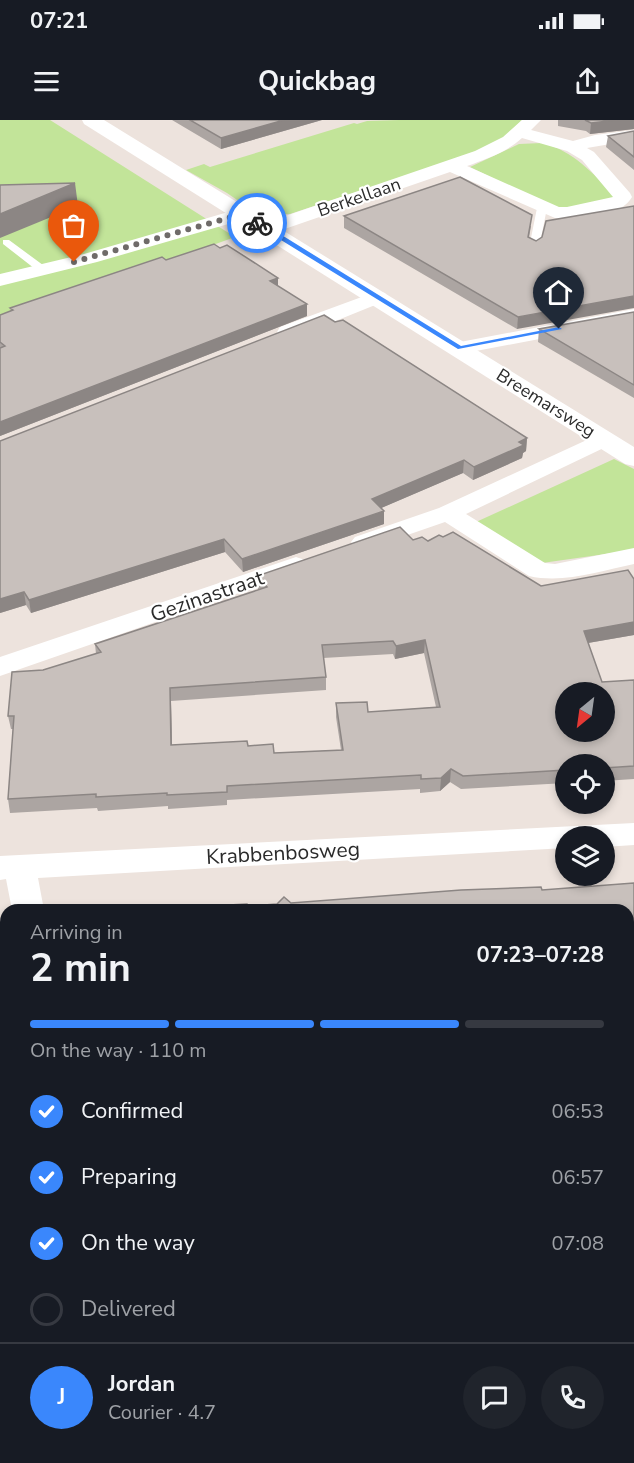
<!DOCTYPE html>
<html lang="en">
<head>
<meta charset="utf-8">
<style>
	:root { --surface:#171b24; --page:#20242c; --text:#f1f3f6; --muted:#9ea1a6; --line:#363941; --accent:#3a87fc }
	body { margin:0; font-family:"Nunito Sans",sans-serif; background:var(--page); color:var(--text); height:100vh; display:flex; flex-direction:column; font-size:22px; white-space:nowrap }
	* { box-sizing:border-box; margin:0 }
	p { font-size:20px; color:var(--muted) }
	.icon { flex:none; width:33px; height:33px; fill:none; stroke:currentColor; stroke-width:2; stroke-linecap:round; stroke-linejoin:round }
	.map { position:relative; flex:1; overflow:hidden }
	.sheet { position:absolute; left:0px; top:784px; width:634px; height:560px; display:flex; flex-direction:column; background:var(--surface); border-radius:18px 18px 0 0; box-shadow:0 3px 9px #0003 }
	.sheet>* { flex:none }
	.needle { width:39px; rotate:209deg }
	.tools { position:absolute; left:555px; top:562px; display:grid; gap:12px }
	.tools a { display:grid; place-items:center; width:60px; height:60px; border-radius:50%; background:var(--surface); box-shadow:0 3px 9px #0003; font-size:30px }
	.pin { position:absolute; display:grid; place-items:center; width:51px; height:51px; color:#fff; margin:-62px -26px; border-radius:50% 50% 50% 0; rotate:-45deg; box-shadow:0 0 6px #0007 }
	.pin .icon { rotate:45deg }
	.courier { position:absolute; display:grid; place-items:center; width:60px; height:60px; margin:-30px; border:4px solid #3a87fc; border-radius:50%; background:#fff; color:#222; box-shadow:0 2px 8px #0007 }
	.head em { font-style:normal; font-weight:700 }
	.head div { display:flex; flex-direction:column-reverse }
	.head { display:flex; align-items:center; justify-content:space-between; height:102px; padding:0 30px }
	h1 { font-size:39px; font-weight:700; line-height:45px }
	.bar { display:grid; grid-template-columns:repeat(4,1fr); gap:9px 6px; align-content:center; height:72px; padding:0 30px }
	.bar i { height:8px; border-radius:4px; background:var(--line) }
	.bar .active { background:var(--accent) }
	.bar p { grid-column:span 4 }
	.line { display:flex; align-items:center; gap:15px; padding:0 30px; border-top:2px solid var(--line) }
	.line div { flex:1 }
	.round { display:grid; place-items:center; flex:none; width:63px; height:63px; border-radius:32px; background:var(--page) }
	ol { padding:0 30px; list-style:none }
	li { display:flex; align-items:center; gap:18px; height:66px }
	li p { margin-inline-start:auto }
	li .icon { padding:6px; border-radius:50%; background:var(--accent); color:#fff; stroke-width:4 }
	li:last-child { color:var(--muted) }
	li i { width:33px; height:33px; border:3px solid var(--line); border-radius:50% }
	.status { display:flex; justify-content:space-between; align-items:center; height:42px; padding:0 30px; background:var(--surface); direction:ltr }
	.status svg { height:16px; fill:currentColor }
	header { display:flex; justify-content:space-between; align-items:center; height:78px; padding:0 30px; background:var(--surface); font-size:27px; font-weight:700 }
	.map>svg:first-child { display:block }
	.green { fill:#c2e499 }
	.lines { fill:none; stroke-linecap:round; stroke-linejoin:round }
	.service { fill:#fff; fill-rule:evenodd }
	.minor { fill:#fff; fill-rule:evenodd }
	.tertiary { fill:#fff; fill-rule:evenodd }
	.wall { fill:#aca5a2; fill-rule:evenodd }
	.shaded-wall { fill:#8c8684 }
	.building { fill:#c8c0bc; stroke:#8c8684; stroke-width:1.5; fill-rule:evenodd }
	.route { fill:#3a87fc }
	.done { stroke:#6f6b69; stroke-width:6; stroke-dasharray:0 10.8 }
	.labels { text-anchor:middle; stroke-width:4.5; stroke-linejoin:round; paint-order:stroke }
	.far-street-label { font-size:18px; fill:#2b2b2b; stroke:#fff }
	.street-label { font-size:21px; fill:#2b2b2b; stroke:#fff }
</style>
</head>
<body>
<div class="status"><b>07:21</b><svg viewBox="0 0 49 12"><path d="M0 12V9h3v3zM5 12V6h3v6zM10 12V3h3v9zM15 12V0h3v12zM26 1h20v11H26zM47 4h2v5h-2z"/></svg></div>
<header><svg class="icon" aria-label="menu" viewBox="0 0 24 24"><path d="M4 6h16M4 12h16M4 18h16"/></svg>Quickbag<svg class="icon" aria-label="share" viewBox="0 0 24 24"><path d="M12 15V3M7 8l5-5 5 5M5 13v7h14v-7"/></svg></header>
<div class="map">
<svg width="634" height="1343" viewBox="0 0 634 1343">
	<rect width="100%" height="100%" fill="#ede3dd"/>
	<path class="green" d="M0,0h50l185,117 -235,85z
		M399,0h123l-18,18 -33,16 -181,60 -31,1 -32,-22 -41,-23 18,-6 6,3 144,-44 3,1 10,-3z
		M542,23c31,7 51,31 73,52l-2,4 -55,11 -88,-43 49,-23z
		M614,339l20,10v81l-92,13 -66,-41z"/>
	<g class="lines">
		<path class="service" d="M542,85l5,3 -8,40 -5,3 -5,-3 8,-40z
			M3,120h6l38,28v4h-8l-36,-28z"/>
		<path class="minor" d="M522,0h19l-10,10 42,11 22,-6 39,-5v10l-47,8 7,4 36,41 2,4c-4,6 -8,10 -15,12l-50,10 -12,-1 -105,-46 -177,61h-14l-3,-4 3,-4 216,-74 28,-14zM522,18l45,13 15,9 31,37 -46,10h-8l-92,-41c19,-7 40,-14 55,-28z
			M242,88l7,2 2,4 -2,4 -152,44 -97,24v-12l84,-20z
			M378,171l7,2 3,4 -3,4 -89,36 -8,1 -8,-1 -3,-5 3,-5z
			M634,189v12l-174,33 -8,-1 -3,-5 3,-5 8,-1z
			M604,312l8,2 4,5 -4,5 -146,70 79,49 10,1 79,-16v16c-34,7 -71,20 -105,12l-84,-54 -81,28 -9,-3 -4,-5 4,-5 84,-29z
			M296,437l9,3 4,5 -4,5 -305,106v-19z
			M634,703v22l-30,2v-10h-38v11l-528,30 6,32h-32l-6,-31 -6,1v-24z
			M634,1095v34l-6,2v-35z
			M6,1162v80l-6,-1v-76z
			M399,1338h42l1,5h-42z"/>
		<path class="tertiary" d="M82,0h22l530,327v19l-9,-2 -541,-340z"/>
	</g>
	<path class="wall" d="M172,0h150l-101,29z
		M558,0h76v9l-44,5 -4,-3 -28,-5z
		M634,11v39l-28,-23 2,-11z
		M344,96l187,10 -2,12 7,3 -19,88 -173,-101z
		M166,140l112,26 29,18v12l-307,120v-121l11,-4 -1,-3z
		M634,192v86l-96,-56 1,-13z
		M527,318l-1,13 -3,2 -1,5 -49,22 -10,-7 -82,35 3,3v13l-141,48 -18,-20 -194,61 -5,-8 -26,8v-172z
		M443,417l98,49 93,-7v56l-46,8 14,39 32,-2v99l-30,2v-16h-38v18l-105,6 -11,-7 -10,9 -20,2v-4l-193,11v5l-59,4v-3l-70,5 -1,-3 -87,5 -2,-14 5,-70h-2l-3,-13 35,-46 53,-16 -1,-10 163,-54 -1,-14 156,-36 15,1zM424,533l12,54 -68,5 -32,-9v14l5,33 -67,3 -26,-7 -76,-1 -1,-44 155,-11v-13l-3,-19 70,-4 2,5z
		M634,763v75l-6,1v-49l-379,-4 293,-16z
		M634,921v42h-6v-41z
		M533,1338h95l6,5h-99z"/>
	<path class="shaded-wall" d="M284,0h38l-101,29v-11z
		M617,0h17v9l-44,5 1,-11z
		M75,63l3,23 -78,32v-24z
		M278,158v12l-8,-9z
		M634,176v12l-117,21 1,-12z
		M307,184v12l-307,120v-14z
		M527,318l-1,13 -3,2 -1,5 -49,22 1,-13z
		M464,340l-1,13 -91,39v-13z
		M384,391v13l-141,48 -1,-13z
		M224,419l1,13 -194,61 -2,-13z
		M24,472l2,13 -26,8v-14z
		M634,502v13l-52,9 2,-13z
		M425,520l-1,13 -29,6 1,-13z
		M170,568l1,13 1,57 -1,-13z
		M451,649l-1,13 -10,9 1,-13z
		M634,1035v13l-6,1v-13z
		M484,1338h14l-15,5z"/>
	<path class="building" d="M190,0h94l-63,18z
		M585,0h32l-26,3z
		M634,11v26l-26,-21z
		M460,57l72,38 -4,22 8,4 6,-4 4,-16 88,-15v90l-116,21 -174,-101z
		M75,63l-75,31v-29z
		M214,124l6,4 7,-3 51,33 -8,3 37,23 -307,118v-74l5,-2 -5,-4v-27l13,-5 -3,-2 152,-51 4,3z
		M634,192v73l-95,-56z
		M324,195l11,7 8,-2 184,118 -8,4 5,3 -50,22 -10,-7 -92,39 12,12 -142,48 -18,-20 -195,61 -5,-8 -24,7v-158z
		M400,407l13,13 9,-3 6,4 11,-6 4,2 10,-5 88,54 87,-16 6,9v43l-50,9 18,51 32,-2v86l-30,2v-3h-38v5l-103,6 -12,-7 -10,9 -20,1v-4l-194,11v6l-60,3v-2l-71,4v-3l-88,5 6,-83h-6l4,-44 31,-2 58,-18 -6,-8 172,-57 -10,-11zM425,520l15,67 -72,5 -1,-10 -31,1 7,47 -69,3 -1,-9 -25,2 -1,-5 -76,4 -1,-57 156,-11 -4,-32 71,-4 3,5zM566,573h38v39h-38z
		M634,763v62l-6,1v-36h-494l113,-6 2,2 28,-2 7,-7 7,6 170,-13 80,-3 1,3z
		M634,921v29l-6,1v-29z
		M634,994v41l-6,1v-41z
		M634,1228v115h-91l-2,-5h87v-108z
		M181,1338h161v5h-161z"/>
	<path class="route" d="M255,101h4l202,125 98,-19 3,2 -104,20 -203,-125z"/>
	<g class="lines">
		<path class="done" d="M74,142l168,-48 15,9"/>
	</g>
	<g class="labels">
		<g class="far-street-label">
			<text transform="translate(359 77) rotate(-19)" y="6">Berkellaan</text>
			<text transform="translate(546 283) rotate(32)" y="6">Breemarsweg</text>
		</g>
		<g class="street-label">
			<text transform="translate(207 476) rotate(-19)" y="7">Gezinastraat</text>
			<text transform="translate(283 733) rotate(-3)" y="7">Krabbenbosweg</text>
		</g>
	</g>
</svg>
<div class="tools">
<a><svg class="needle" viewBox="-14 -14 28 28"><path d="M0-13l5 13h-10z" fill="#e53935"/><path d="M0 13l5-13h-10z" fill="#9ea1a6"/></svg></a>
<a><svg class="icon" aria-label="locate" viewBox="0 0 24 24"><circle cx="12" cy="12" r="6"/><path d="M12 2v4M12 18v4M2 12h4M18 12h4"/></svg></a>
<a><svg class="icon" aria-label="layers" viewBox="0 0 24 24"><path d="M12 4l9 5-9 5-9-5zM3 14l9 5 9-5"/></svg></a>
</div>
<div class="pin" style="left:74px;top:142px;background:#ea580c"><svg class="icon" aria-label="bag" viewBox="0 0 24 24"><path d="M5 8h14l-1 12H6zM9 8a3 3 0 0 1 6 0"/></svg></div>
<div class="pin" style="left:559px;top:209px;background:#1f2937"><svg class="icon" aria-label="home" viewBox="0 0 24 24"><path d="M3 11l9-7 9 7M6 9v11h12V9"/></svg></div>
<div class="courier" style="left:257px;top:103px"><svg class="icon" aria-label="bike" viewBox="0 0 24 24"><circle cx="6" cy="16" r="4"/><circle cx="18" cy="16" r="4"/><path d="M6 16l4-8h5l3 8M10 8l3 8H6M13 5h3"/></svg></div>
<section class="sheet">
<div class="head"><div><h1>2 min</h1><p>Arriving in</p></div><em>07:23–07:28</em></div>
<div class="bar"><i class="active"></i><i class="active"></i><i class="active"></i><i></i><p>On the way · 110 m</p></div>
<ol>
<li><svg class="icon" aria-label="check" viewBox="0 0 24 24"><path d="M5 12l5 5 9-10"/></svg>Confirmed<p>06:53</p></li>
<li><svg class="icon" aria-label="check" viewBox="0 0 24 24"><path d="M5 12l5 5 9-10"/></svg>Preparing<p>06:57</p></li>
<li><svg class="icon" aria-label="check" viewBox="0 0 24 24"><path d="M5 12l5 5 9-10"/></svg>On the way<p>07:08</p></li>
<li><i></i>Delivered</li>
</ol>
<div class="line" style="height:108px"><b class="round" style="background:var(--accent);color:#fff">J</b><div><b>Jordan</b><p>Courier · 4.7</p></div><a class="round"><svg class="icon" aria-label="chat" viewBox="0 0 24 24"><path d="M4 5h16v11H9l-5 4z"/></svg></a><a class="round"><svg class="icon" aria-label="phone" viewBox="0 0 24 24"><path d="M5 4h4l2 5-3 2q2 4 5 5l2-3 5 2v4C11 20 4 13 5 4z"/></svg></a></div>
</section>
</div>
</body>
</html>
